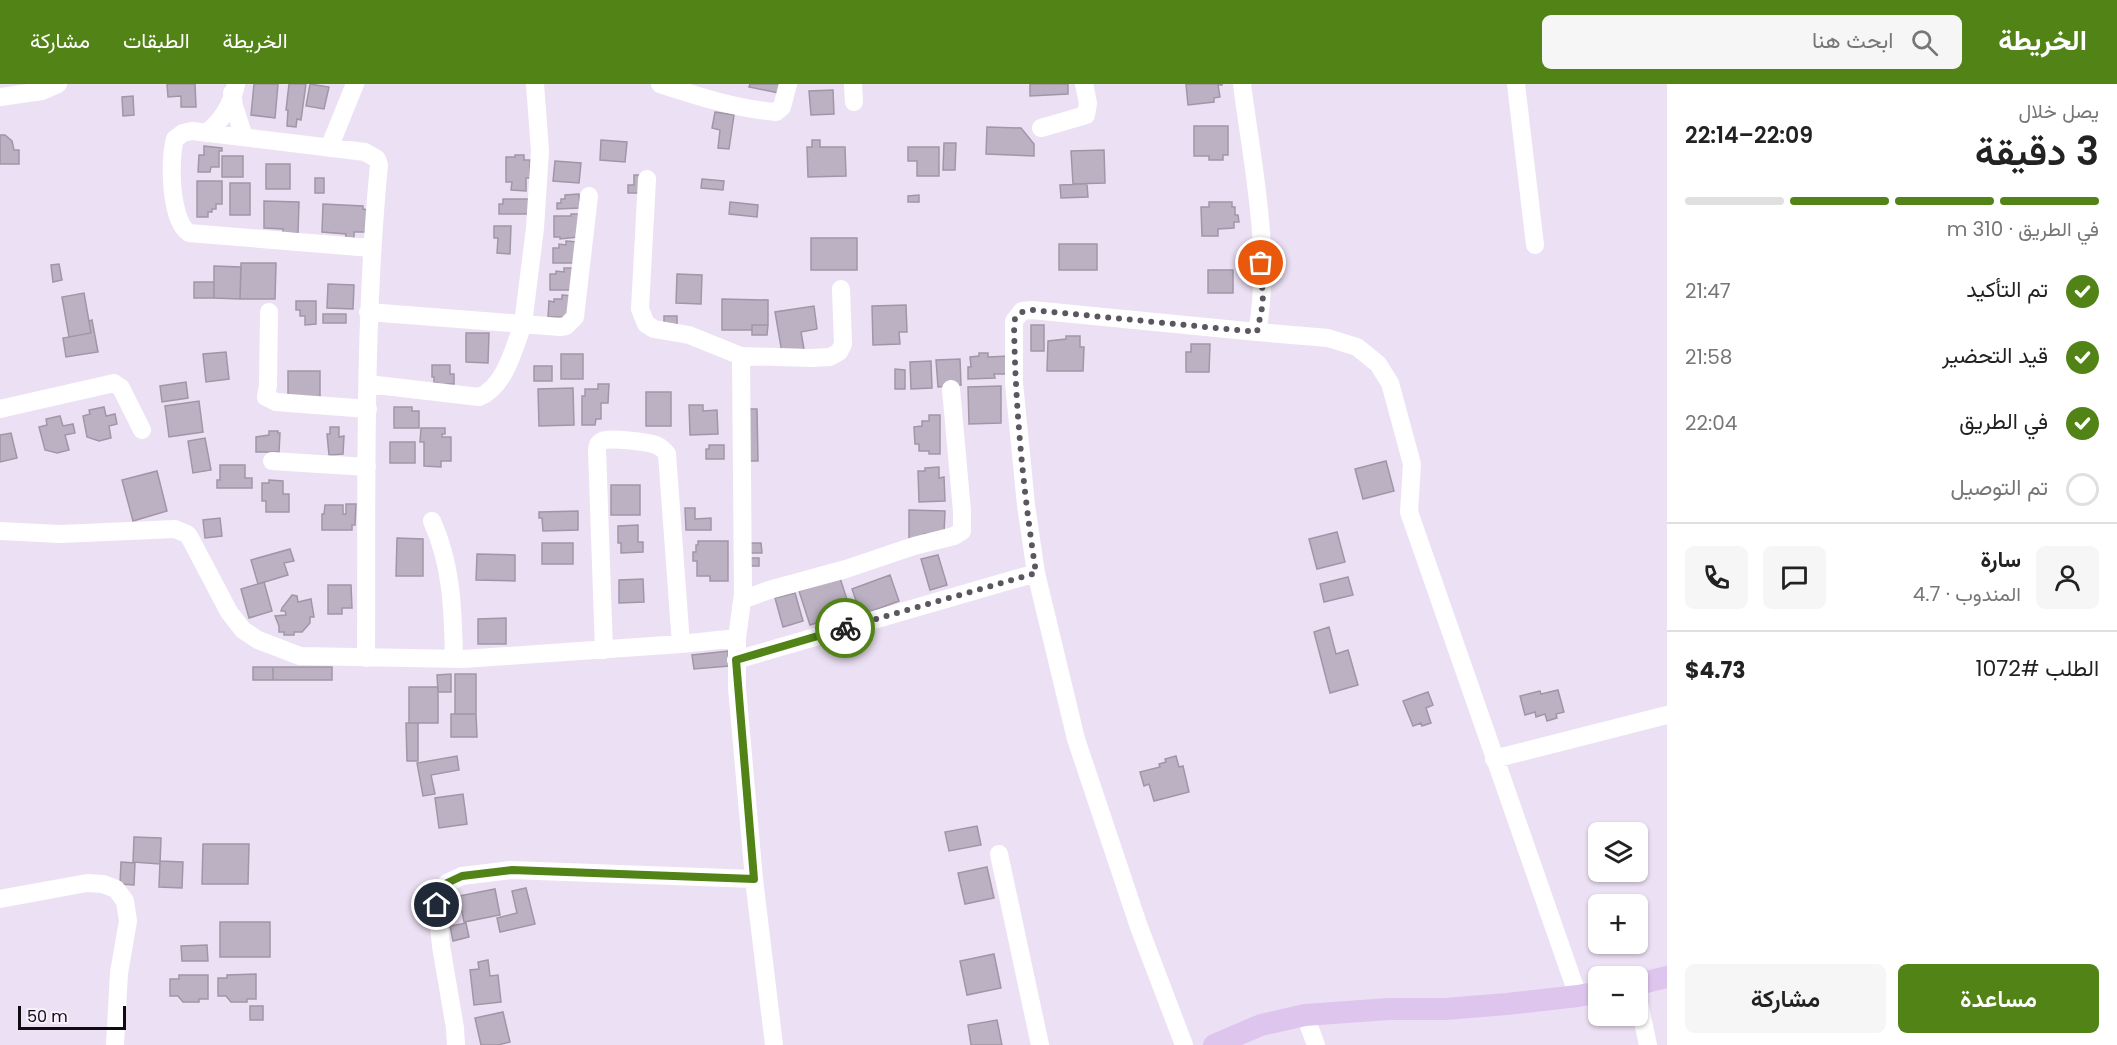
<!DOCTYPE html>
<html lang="ar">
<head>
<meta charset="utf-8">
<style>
	:root { --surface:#fff; --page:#f6f6f6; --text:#222; --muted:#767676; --line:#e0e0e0; --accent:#528316 }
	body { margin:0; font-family:Poppins,Vazirmatn,sans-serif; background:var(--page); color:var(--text); direction:rtl; height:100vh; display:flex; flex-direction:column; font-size:22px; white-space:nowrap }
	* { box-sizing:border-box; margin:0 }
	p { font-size:20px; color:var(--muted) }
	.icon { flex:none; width:33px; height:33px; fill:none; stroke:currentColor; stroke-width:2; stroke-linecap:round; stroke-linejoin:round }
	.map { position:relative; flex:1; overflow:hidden; direction:ltr }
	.drawer { display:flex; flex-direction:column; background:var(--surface); width:450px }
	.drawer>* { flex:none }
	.tools { position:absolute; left:1588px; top:738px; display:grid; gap:12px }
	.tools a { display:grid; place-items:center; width:60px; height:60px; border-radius:9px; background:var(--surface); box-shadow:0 2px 4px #0004; font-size:30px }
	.scale { position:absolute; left:18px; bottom:15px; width:108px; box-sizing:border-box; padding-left:6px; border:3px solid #0f0b11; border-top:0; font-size:16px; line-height:21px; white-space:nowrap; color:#0f0b11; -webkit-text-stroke:4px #f8f0fe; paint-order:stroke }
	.pin { position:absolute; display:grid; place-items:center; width:51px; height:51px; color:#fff; margin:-26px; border:3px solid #fff; border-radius:50%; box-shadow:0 2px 6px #0007 }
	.courier { position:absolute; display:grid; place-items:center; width:60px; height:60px; margin:-30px; border:4px solid #528316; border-radius:50%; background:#fff; color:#222; box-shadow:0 2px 8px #0007 }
	.head em { font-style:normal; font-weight:600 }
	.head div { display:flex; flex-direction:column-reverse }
	.head { display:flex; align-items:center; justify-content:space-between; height:102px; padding:0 18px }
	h1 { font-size:39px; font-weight:600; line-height:45px }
	.bar { display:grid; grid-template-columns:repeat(4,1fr); gap:9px 6px; align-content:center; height:72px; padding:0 18px }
	.bar i { height:8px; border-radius:4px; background:var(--line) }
	.bar .active { background:var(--accent) }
	.bar p { grid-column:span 4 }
	.line { display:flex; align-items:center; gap:15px; padding:0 18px; border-top:2px solid var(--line) }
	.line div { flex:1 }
	.round { display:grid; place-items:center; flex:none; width:63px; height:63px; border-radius:9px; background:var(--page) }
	ol { padding:0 18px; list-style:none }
	li { display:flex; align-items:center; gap:18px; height:66px }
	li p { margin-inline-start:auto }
	li .icon { padding:6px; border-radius:50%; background:var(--accent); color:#fff; stroke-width:4 }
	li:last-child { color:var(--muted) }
	li i { width:33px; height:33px; border:3px solid var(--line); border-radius:50% }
	.primary-button { display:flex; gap:12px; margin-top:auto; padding:12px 18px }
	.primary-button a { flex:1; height:69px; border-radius:9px; background:var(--accent); color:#fff; font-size:24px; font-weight:600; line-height:69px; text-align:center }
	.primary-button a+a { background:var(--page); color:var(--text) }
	header { display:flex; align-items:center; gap:36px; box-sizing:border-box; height:84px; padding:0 30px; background:var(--accent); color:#fff }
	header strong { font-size:28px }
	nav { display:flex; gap:33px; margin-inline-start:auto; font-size:21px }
	.search { width:420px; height:54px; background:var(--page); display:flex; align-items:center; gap:15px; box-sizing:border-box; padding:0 21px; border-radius:9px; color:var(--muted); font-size:22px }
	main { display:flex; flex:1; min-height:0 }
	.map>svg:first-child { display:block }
	.building { fill:#bbb1c3; stroke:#a096a7; stroke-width:1.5 }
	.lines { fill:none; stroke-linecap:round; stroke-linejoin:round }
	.minor { stroke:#fff; stroke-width:18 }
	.major { stroke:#dec5ee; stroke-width:22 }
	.done { stroke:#5c5660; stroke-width:6; stroke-dasharray:0 10.8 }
	.route { stroke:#528316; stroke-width:8 }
</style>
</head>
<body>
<header>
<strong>الخريطة</strong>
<div class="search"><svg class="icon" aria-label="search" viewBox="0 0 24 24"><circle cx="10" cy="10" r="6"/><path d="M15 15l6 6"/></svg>ابحث هنا</div>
<nav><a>الخريطة</a><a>الطبقات</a><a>مشاركة</a></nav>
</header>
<main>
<section class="drawer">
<div class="head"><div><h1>3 دقيقة</h1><p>يصل خلال</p></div><em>22:09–22:14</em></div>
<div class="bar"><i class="active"></i><i class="active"></i><i class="active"></i><i></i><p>في الطريق · 310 m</p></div>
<ol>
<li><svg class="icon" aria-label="check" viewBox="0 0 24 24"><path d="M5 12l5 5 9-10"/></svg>تم التأكيد<p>21:47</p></li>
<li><svg class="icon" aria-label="check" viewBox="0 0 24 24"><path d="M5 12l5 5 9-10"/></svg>قيد التحضير<p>21:58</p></li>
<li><svg class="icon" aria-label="check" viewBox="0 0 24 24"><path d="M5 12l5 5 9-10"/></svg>في الطريق<p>22:04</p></li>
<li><i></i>تم التوصيل</li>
</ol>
<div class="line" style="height:108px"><a class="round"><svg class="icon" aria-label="person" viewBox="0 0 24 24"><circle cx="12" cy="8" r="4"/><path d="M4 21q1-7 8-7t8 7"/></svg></a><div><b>سارة</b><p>المندوب · 4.7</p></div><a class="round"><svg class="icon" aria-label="chat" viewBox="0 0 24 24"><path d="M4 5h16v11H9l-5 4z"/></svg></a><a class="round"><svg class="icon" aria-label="phone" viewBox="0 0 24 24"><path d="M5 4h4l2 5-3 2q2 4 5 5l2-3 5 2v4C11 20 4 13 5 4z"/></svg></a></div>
<div class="line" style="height:78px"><div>الطلب #1072</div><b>$4.73</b></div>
<div class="primary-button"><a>مساعدة</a><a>مشاركة</a></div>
</section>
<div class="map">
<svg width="1667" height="961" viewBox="0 0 1667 961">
	<rect width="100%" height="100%" fill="#ece1f4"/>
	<path class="building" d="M167,0h28l1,23h-15v-11l-13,1z
		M254,0h24l-3,34 -24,-3z
		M289,0h17l-5,36 -4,-1 -1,8 -9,-1 1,-16h-2z
		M310,0l19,3 -5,22 -18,-3z
		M750,0h31l-2,9 -30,-6z
		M1030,0h38v10l-38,2z
		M1186,0h36v1h-4l2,12 -6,1v4l-26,3z
		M833,6l1,24 -23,1 -2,-24z
		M133,12l1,19 -11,1 -1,-19z
		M715,28l19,3 -5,34 -11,-1 2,-18 -8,-2z
		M1194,42h34v29h-5v5h-14v-4h-15z
		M987,43l34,1 13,16v12l-48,-2z
		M0,51h5l7,6 2,9h5v14h-19z
		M601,56l26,2 -2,20 -25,-2z
		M812,56h8v7h25l1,29 -38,1 -1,-30h5z
		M944,59h12l-1,27h-12z
		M204,62l18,2v3h-3v16h-8l-1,5h-12l1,-17h5z
		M908,63h31v29h-22v-15h-9z
		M1104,66l1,33 -32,1 -2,-33z
		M515,71h9v5h6v18h-4v13l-15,-1 1,-8h-6v-25h9z
		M222,72h21v21h-21z
		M555,77l26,2 -2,20 -26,-2z
		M266,80h24v25h-24z
		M634,91h7v18h-13v-8h6z
		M315,94h9v15h-9z
		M702,95l22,2 -1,9 -22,-2z
		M197,97h25v23h-6v5h-4v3h-4v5h-11z
		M230,99h20v32h-20z
		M1087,100l1,13 -27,1 -1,-13z
		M579,110l1,14 -23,1v-6h4v-4h4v-4z
		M919,111v7h-11v-6z
		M503,115h26v15h-30v-10h4z
		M264,117l35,1 -1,31h-15v-4l-19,-1z
		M730,118l28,3 -1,12 -28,-3z
		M1209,118h23v5h3v8h3l1,7h-5v6l-16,1v7h-16l-1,-29h8z
		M323,120l40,2v3l6,1 -4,22h-11v9h-9l1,-7 -24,-2z
		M571,130h11l-4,23 -18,2v-2h-6v-21h17z
		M494,142h17l-1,28 -13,-1 1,-15h-4z
		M811,154h46v32h-46z
		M566,157l11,1 -4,21h-20v-15h6v-4l7,1z
		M1059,160h38v26h-38z
		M241,179h35l-1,36h-35z
		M59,180l3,16 -9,2 -2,-17z
		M214,182l27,1 -1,32 -26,-1z
		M564,184h11l-5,22h-20v-16h6v-3l8,1z
		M1208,186h25v23h-25z
		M677,190l25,1 -1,29 -25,-1z
		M194,198h20v16h-20z
		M328,200l26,1 -1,24 -26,-1z
		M84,209l7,40 -22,4 -7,-40z
		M562,211l11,1 -5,21h-20l1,-16 5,1v-3h8z
		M722,215l46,1v25h-16v5h-30z
		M296,217h20v23l-11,1v-9h-5v-6h-4z
		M906,221l1,27h-8l1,12 -27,1 -1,-39z
		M814,222l3,23 -16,3 3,17 -22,4 -7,-41z
		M323,230h23v9h-23z
		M664,232h13v10h-13z
		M92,236l6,32 -32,5 -3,-19 28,-5 -2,-12z
		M752,241h16l-1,10h-15z
		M1031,241h13v26h-13z
		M466,249h23l-1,30 -22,-1z
		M1066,252h14v11h4l-1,24h-36l1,-30 18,-2z
		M1191,260h19l-1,28h-23v-20h5z
		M226,268l3,27 -23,3 -3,-28z
		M979,269h9v4l20,-1v18h-14l1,4 -27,1v-12h3l-1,-10 9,-1z
		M561,270h22v25h-22z
		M960,275l1,26 -23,2 -2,-27z
		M931,277l1,27 -21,1 -1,-27z
		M432,281h18v9h4v10h-7v4h-9v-5h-4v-6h-2z
		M534,282h18v15h-18z
		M895,285l10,1v19h-10z
		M288,287h32v27l-32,-1z
		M186,298l2,16 -26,4 -2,-16z
		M598,300h11l-1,19h-7v16h-5l-1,6h-13v-29h3v-7h13z
		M1001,302v37l-32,1 -1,-37z
		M573,304l1,37 -35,1 -1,-37z
		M646,308h25v34h-25z
		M199,317l4,31 -34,5 -4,-31z
		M689,321h14v6l14,-1 1,24 -28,1z
		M104,323l2,9 9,-2 2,10 -8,2 2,12 -12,3 -12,-4 -4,-21 7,-2 -1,-4z
		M394,323h18v4h7v17h-25z
		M747,325h10l1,52h-10z
		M929,331h11v39h-11v-3h-10v-7h-4l-1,-17 8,-1v-5h7z
		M60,332l3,10 10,-2 2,9 -10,2 4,15 -12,3 -12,-3 -6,-23 8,-2 -1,-6z
		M330,343h9v10l5,-1 -1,18 -14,1 -2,-21h3z
		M421,344h24v6h-3v3h9v24h-10v6l-17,-1v-24h-4z
		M269,347h9v2h2l-1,19h-23v-15l13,-2z
		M11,349l6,25 -17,4v-27z
		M205,354l6,32 -18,3 -5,-32z
		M390,358h25v21h-25z
		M709,361h15v14h-18v-10h3z
		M1386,377l8,30 -31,8 -8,-30z
		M220,381h25v13h7v10h-35v-8h3z
		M939,383v11l5,-1 1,24 -26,1 -1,-31h7v-3z
		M157,387l10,40 -34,10 -11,-41z
		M269,396l14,1v13h6v18h-23v-11h-4v-18h7z
		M611,401h29v30h-29z
		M346,420h10l-1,21h-3v5h-30v-16h2l1,-9h18v9h3z
		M685,424h10v11l16,-1v12h-25z
		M909,426l36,1 -1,23h-20v6l-15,-1z
		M578,427v19l-35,1 -1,-13h-3v-6z
		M220,434l2,18 -17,2 -2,-18z
		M638,441v17h5v10l-22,1v-10h-3v-17z
		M1337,448l8,30 -28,7 -8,-30z
		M397,454l26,1v37h-27z
		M698,457h30v40h-18v-5h-13v-15h-4v-9h3v-7h2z
		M542,459h31v21h-31z
		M749,459h12l1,10h-13z
		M290,465l4,12 -10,2 4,12 -30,9 -7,-24z
		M477,470l38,1v26l-39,-1z
		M938,471l9,30 -17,5 -9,-31z
		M750,474h9v8h-9z
		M890,491l9,26 -38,14 -9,-26z
		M1348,493l5,18 -29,7 -4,-18z
		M840,494l11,34 -41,13 -11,-34z
		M643,495l1,23 -25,1v-23z
		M264,498l8,29 -23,7 -8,-29z
		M328,501h23l1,23h-10v6h-14z
		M795,509l8,28 -20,6 -8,-29z
		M292,511l5,1 1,6 13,-3 3,18h-4v6l-8,9h-8v3h-10v-3h-5v-6l-4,-10 11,-1 -1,-4h-4l1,-3z
		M506,534v26h-28v-25z
		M1329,543l7,27 12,-4 10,35 -28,8 -16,-61z
		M728,567l1,15 -35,3 -2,-14z
		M253,583h20v13h-20z
		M273,583h59v13h-59z
		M451,590v18h-13l-1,-17z
		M455,590h21v40h-21z
		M409,603h29v36h-29z
		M1558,606l6,22 -8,2 1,4 -10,3 -2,-7 -9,3 -1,-5 -10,3 -5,-19 20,-5 1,3z
		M1428,608l5,13 -7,3 5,15 -9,3 -1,-3 -8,3 -10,-25z
		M451,630h25l1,23h-26z
		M406,639h12v38h-11z
		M457,672l2,14 -28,5 4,19 -12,2 -6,-33z
		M1176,672l3,11 4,-1 6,26 -35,9 -5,-17 -5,2 -4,-14 20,-5 -1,-3 7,-2 -1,-3z
		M463,710l4,30 -28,4 -4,-30z
		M977,742l4,19 -32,6 -4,-19z
		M134,753l27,1 -1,26 -27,-2z
		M203,760h46l-1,40h-46z
		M160,777l23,1 -1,26 -23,-1z
		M121,778l14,1 -1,22 -14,-1z
		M987,783l7,31 -29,6 -7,-31z
		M526,804l9,36 -35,8 -3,-14 20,-5 -5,-22z
		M495,805l5,26 -36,7 -5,-26z
		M220,838h50v35h-50z
		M466,839l3,14 -16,4 -3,-15z
		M207,861l1,16h-26l-1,-15z
		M994,870l7,34 -34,7 -7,-34z
		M488,876l2,16 8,-1 3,27 -27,3 -4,-35 9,-1 -1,-7z
		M256,890v25h-9v3h-16l-5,-6h-8v-18h9v-3z
		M179,891h29v24h-9v3h-16l-5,-6h-8v-17h9z
		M250,922h13v14h-13z
		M503,928l7,30 -12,3h-17l-6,-27z
		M997,936l5,25h-31l-3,-20z"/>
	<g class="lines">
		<path class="minor" d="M660,0c37,12 77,25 116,28l6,-5 6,-23
			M853,0l1,18
			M1516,0l19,161
			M232,9l2,13 10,31
			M0,13l42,-6 16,-7
			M1041,44l45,-13 2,-12 -4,-19
			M206,49c16,-12 26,-29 30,-49
			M329,64l26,-64
			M647,95l-7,130 6,15 8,5 35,6 52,21 2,238 -6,44
			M269,228l-1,73 -2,12 10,5 92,7
			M368,228l155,12 12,-96 5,-77 -5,-67
			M1257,248l71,6 29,9 21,17 12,19 22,81 -3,48 169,484
			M741,272l70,2 19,-1 9,-5 4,-8 -2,-55
			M368,300l111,13c26,-10 35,-49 44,-73l37,3 6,-1 9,-9 14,-121
			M0,325l114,-26 7,5 21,42
			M272,377l95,6
			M432,437c20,44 21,90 22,138
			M0,447l60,3 115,-5 12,5 3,4 39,74 14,18 15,10 42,16 163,3 218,-15 56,-6v50l17,191 20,166
			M743,510l7,3 19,-7 77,-21 68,-23 40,-10 8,-5v-20l-11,-122
			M604,566l-7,-200c1,-5 0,-6 5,-9 7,-4 45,1 54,4 5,2 8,5 11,9l14,190
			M366,574c1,-164 -3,-329 13,-493l-2,-6 -12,-7 -173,-21 -9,2 -8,6c-6,20 -5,82 14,94l182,15
			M736,576l300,-87
			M1494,675l173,-44
			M999,770l41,191
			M0,815l87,-16 16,1 13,5 9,12 3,20 -9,52 -4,72
			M1638,914l10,47
			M1305,931l11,30
			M456,961l-1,-17 -14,-82 -4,-41 2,-13 8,-9 15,-7 49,-6 243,9
			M1184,961l-45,-118 -63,-188 -40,-166 -10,-68 -12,-122v-62l8,-10 10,-1 225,22c15,-79 -5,-169 -15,-248"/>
		<path class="major" d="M1638,900l29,-7
			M1214,961l47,-20 44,-10 84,-6h56l62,-5 71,-8 21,-4"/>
	</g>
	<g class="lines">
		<path class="done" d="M845,544l191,-55c-13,-84 -21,-167 -22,-252 5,-9 9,-10 18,-11l225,22 6,-29 -2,-40"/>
		<path class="route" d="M437,821l2,-13 8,-9 15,-7 50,-6 242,9 -18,-219 109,-32"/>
	</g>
</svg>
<div class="tools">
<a><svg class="icon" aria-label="layers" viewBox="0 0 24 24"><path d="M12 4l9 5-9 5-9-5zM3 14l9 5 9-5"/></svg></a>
<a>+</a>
<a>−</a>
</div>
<div class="scale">50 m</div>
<div class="pin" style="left:1261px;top:179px;background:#ea580c"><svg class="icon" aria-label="bag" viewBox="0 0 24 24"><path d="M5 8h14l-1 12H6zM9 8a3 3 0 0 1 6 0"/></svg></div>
<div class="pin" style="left:437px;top:821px;background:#1f2937"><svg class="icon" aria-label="home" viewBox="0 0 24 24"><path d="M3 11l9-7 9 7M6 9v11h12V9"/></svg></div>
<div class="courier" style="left:845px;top:544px"><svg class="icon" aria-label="bike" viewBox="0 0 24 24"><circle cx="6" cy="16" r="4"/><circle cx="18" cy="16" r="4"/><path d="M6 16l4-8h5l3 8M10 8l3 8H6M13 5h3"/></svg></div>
</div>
</main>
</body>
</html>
